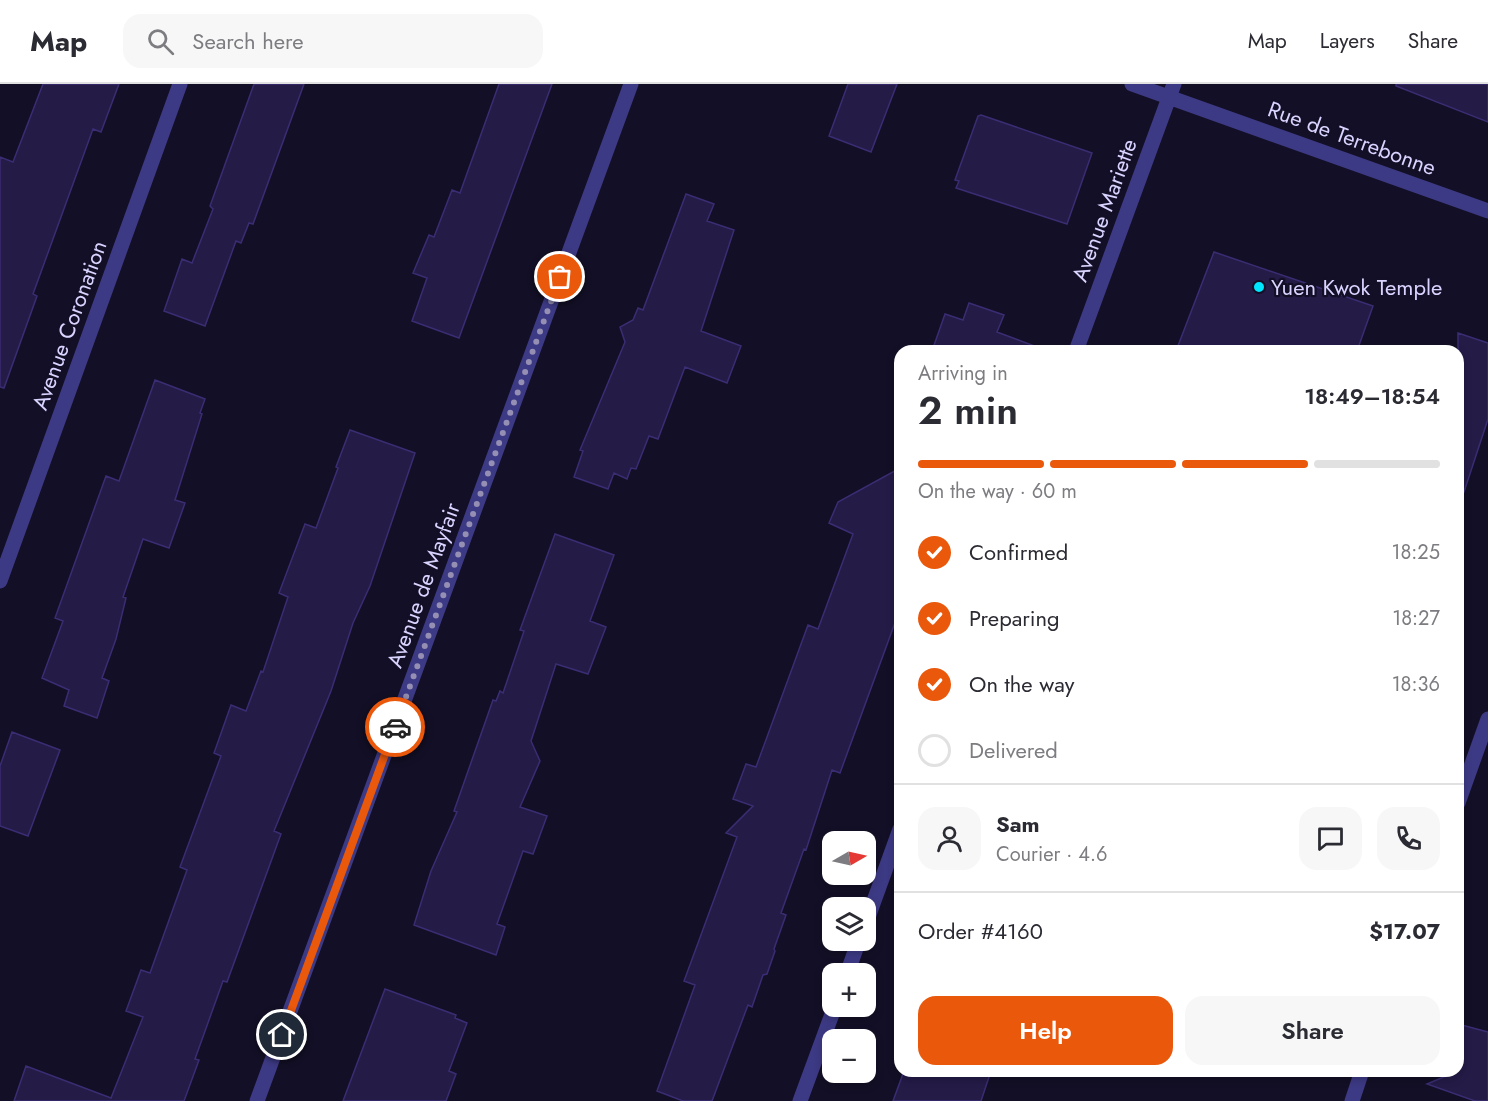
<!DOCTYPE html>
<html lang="en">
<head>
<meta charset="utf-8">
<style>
	:root { --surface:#fff; --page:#f7f7f7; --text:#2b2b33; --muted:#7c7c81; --line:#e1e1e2; --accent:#ea580c }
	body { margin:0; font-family:Jost,sans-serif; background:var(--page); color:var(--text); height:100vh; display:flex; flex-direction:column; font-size:22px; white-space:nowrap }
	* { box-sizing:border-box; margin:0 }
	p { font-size:20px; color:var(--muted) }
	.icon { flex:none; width:33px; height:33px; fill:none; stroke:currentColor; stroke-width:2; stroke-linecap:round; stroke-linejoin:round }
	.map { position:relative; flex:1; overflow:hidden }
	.details { position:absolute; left:894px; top:261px; width:570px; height:732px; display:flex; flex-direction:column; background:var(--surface); border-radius:18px; box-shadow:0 3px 9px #0003 }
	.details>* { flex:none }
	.needle { width:39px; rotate:81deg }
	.buttons { position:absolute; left:822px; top:747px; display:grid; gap:12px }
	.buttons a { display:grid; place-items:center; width:54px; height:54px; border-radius:12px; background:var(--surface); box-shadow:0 3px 9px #0003; font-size:30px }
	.pin { position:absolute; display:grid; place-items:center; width:51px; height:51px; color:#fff; margin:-26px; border:3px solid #fff; border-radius:50%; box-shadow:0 2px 6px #0007 }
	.courier { position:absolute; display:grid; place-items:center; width:60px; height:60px; margin:-30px; border:4px solid #ea580c; border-radius:50%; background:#fff; color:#222; box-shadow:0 2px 8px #0007 }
	.headline em { font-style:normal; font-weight:600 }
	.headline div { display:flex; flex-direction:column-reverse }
	.headline { display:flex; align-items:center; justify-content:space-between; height:102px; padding:0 24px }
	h1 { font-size:39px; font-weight:600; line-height:45px }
	.bar { display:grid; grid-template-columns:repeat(4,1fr); gap:9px 6px; align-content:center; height:72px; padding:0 24px }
	.bar i { height:8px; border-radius:4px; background:var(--line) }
	.bar .current { background:var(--accent) }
	.bar p { grid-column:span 4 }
	.line { display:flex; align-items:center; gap:15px; padding:0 24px; border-top:2px solid var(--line) }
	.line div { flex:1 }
	.round { display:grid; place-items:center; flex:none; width:63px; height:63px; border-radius:18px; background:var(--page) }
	ol { padding:0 24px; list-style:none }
	li { display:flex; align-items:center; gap:18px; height:66px }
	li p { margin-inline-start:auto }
	li .icon { padding:6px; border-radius:50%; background:var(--accent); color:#fff; stroke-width:4 }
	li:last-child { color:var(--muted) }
	li i { width:33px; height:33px; border:3px solid var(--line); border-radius:50% }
	.cta { display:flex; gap:12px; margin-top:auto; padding:12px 24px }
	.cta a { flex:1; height:69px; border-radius:18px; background:var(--accent); color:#fff; font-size:24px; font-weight:600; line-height:69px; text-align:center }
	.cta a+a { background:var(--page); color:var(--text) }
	header { display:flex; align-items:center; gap:36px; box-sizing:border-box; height:84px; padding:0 30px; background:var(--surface); border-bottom:2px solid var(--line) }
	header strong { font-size:28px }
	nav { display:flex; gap:33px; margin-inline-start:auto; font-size:21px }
	.search { width:420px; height:54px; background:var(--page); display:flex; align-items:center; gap:15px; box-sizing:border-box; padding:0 21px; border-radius:18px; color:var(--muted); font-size:22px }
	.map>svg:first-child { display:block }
	.building { fill:#241b47; stroke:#3b2d73; stroke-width:1.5 }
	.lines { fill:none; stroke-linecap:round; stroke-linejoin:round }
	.street { stroke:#3d3a85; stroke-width:15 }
	.done { stroke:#948fb3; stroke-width:6; stroke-dasharray:0 10.8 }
	.route { stroke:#ea580c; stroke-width:8 }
	.poi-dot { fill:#00e5ff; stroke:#130f26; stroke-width:2 }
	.labels { text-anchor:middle; stroke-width:4.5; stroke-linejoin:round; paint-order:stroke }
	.street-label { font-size:22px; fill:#d9d4ff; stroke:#130f26 }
	.poi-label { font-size:22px; fill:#d9d4ff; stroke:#130f26; text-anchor:start }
</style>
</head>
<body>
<header>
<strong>Map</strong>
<div class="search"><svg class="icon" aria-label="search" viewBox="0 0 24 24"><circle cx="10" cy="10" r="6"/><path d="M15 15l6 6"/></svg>Search here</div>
<nav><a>Map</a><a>Layers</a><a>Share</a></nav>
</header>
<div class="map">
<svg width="1488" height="1017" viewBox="0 0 1488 1017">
	<rect width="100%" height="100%" fill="#130f26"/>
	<path class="building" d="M43,0h76l-18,48 -8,-3 -60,165 4,2 -33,92 -4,-1v-230l13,5z
		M254,0h50l-51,140 -4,-1 -8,20 -5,-2 -31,85 -41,-15 18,-52 10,4 21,-54 -3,-3z
		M499,0h53l-93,254 -47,-17 15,-43 -14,-5 16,-38 5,2 18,-47 8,3z
		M848,0h49l-26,68 -42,-16z
		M1396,0h92v38l-92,-36z
		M981,31l111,38 -25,71 -111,-36 3,-7 -4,-1 23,-64z
		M686,110l28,10 -7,17 27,9 -33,101 40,15 -14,37 -42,-16 -27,72 -9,-3 -13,33 -5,-1 -4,11 -13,-6 -6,16 -34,-12 9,-26 -3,-1 45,-108 -5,-15 13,-7 5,-12 5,2z
		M1214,168l159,54 -16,45h-181z
		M969,219l35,12 -7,17 40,15v4h-105l13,-37 18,6z
		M1458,249l30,10v76l-24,73 -6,-1z
		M155,296l50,19 -5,14 2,1 -27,86 10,3 -16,45 -26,-9 -20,58 3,1 -10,41 -14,39 7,3 -12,37 -33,-12 5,-16 -27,-12 21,-57 -8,-3 51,-142 13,5z
		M350,346l65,23 -45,133 -17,37 -22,68 -57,140 7,3 -54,148 -4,-1 -28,78 4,1 -15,41h-170l12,-35 85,32 32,-81 -17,-6 15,-41 9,3 37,-103 -7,-3 41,-111 -7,-3 17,-48 15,6 15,-40 2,1 25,-75 -9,-4 26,-69 11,4 22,-60 -2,-1z
		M900,384v141l-60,164 -8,-3 -26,80 -2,-1 -23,64 5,2 -12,34 1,2 -8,23 -4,1 -11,32 -4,-2 -36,96h-29l-26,-10 38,-106 -11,-4 53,-144 -11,-4 27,-27 -20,-7 13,-35 10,3 52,-142 10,4 35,-95 -24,-11 9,-21z
		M555,450l59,21 -24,66 16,6 -18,47 -32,-10 -25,77 9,20 -20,46 27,9 -14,38 -10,-3 -26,73 8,3 -9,28 -82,-30 17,-54 26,-59 -3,-1 39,-111 3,1 4,-10 3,2 21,-62 -4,-1z
		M12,648l48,18 -32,86 -28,-10v-60z
		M385,905l71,26 -1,3 12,5 -18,48 7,3 -10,27h-103z
		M1458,940l30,8v69h-13l-48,-17 31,-13z
		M904,987h87l-10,30h-88z"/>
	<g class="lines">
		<path class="street" d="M1132,0l356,127
			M1076,267l98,-267
			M0,497l180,-497
			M1458,719l30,-84
			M866,839l34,-94
			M847,890l12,-34
			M257,1017l374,-1017
			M800,1017l35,-95
			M1352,1017l10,-30"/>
	</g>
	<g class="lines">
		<path class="done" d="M395,643l165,-450"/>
		<path class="route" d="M282,951l113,-308"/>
	</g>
	<circle class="poi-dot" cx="1259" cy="203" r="6"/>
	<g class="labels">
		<g class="street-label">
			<text transform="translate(1352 54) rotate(20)" y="8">Rue de Terrebonne</text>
			<text transform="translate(1104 126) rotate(-70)" y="8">Avenue Mariette</text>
			<text transform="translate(69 241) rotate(-70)" y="8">Avenue Coronation</text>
			<text transform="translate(423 501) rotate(-70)" y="8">Avenue de Mayfair</text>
		</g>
		<g class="poi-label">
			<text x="1271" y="211">Yuen Kwok Temple</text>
		</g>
	</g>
</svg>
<div class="buttons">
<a><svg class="needle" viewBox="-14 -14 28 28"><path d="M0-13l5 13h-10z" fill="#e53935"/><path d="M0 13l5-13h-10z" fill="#7c7c81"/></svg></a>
<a><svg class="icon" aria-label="layers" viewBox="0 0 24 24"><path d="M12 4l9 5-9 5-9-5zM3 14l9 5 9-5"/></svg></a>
<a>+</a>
<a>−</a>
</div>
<div class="pin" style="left:560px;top:193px;background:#ea580c"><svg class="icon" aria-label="bag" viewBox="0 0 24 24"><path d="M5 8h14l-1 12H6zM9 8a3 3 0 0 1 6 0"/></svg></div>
<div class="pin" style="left:282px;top:951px;background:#1f2937"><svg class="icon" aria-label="home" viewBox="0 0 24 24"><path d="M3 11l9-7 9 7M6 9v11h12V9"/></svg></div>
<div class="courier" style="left:395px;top:643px"><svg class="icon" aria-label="car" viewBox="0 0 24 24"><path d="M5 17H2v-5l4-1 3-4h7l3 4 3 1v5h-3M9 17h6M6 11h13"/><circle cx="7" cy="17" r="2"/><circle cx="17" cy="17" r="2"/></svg></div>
<section class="details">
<div class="headline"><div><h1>2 min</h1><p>Arriving in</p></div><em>18:49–18:54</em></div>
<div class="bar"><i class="current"></i><i class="current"></i><i class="current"></i><i></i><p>On the way · 60 m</p></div>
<ol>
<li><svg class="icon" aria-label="check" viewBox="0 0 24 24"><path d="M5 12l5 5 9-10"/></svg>Confirmed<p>18:25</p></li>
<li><svg class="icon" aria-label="check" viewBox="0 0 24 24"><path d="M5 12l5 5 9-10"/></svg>Preparing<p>18:27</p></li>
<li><svg class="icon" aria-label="check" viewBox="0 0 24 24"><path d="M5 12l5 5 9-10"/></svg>On the way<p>18:36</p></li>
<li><i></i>Delivered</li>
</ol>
<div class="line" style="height:108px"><a class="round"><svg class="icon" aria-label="person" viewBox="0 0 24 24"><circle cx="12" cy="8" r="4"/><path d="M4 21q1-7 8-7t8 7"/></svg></a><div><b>Sam</b><p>Courier · 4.6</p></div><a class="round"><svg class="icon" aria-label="chat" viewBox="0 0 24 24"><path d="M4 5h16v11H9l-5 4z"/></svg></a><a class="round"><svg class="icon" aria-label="phone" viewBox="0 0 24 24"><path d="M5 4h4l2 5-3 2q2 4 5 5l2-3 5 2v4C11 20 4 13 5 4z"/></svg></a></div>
<div class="line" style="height:78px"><div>Order #4160</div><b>$17.07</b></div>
<div class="cta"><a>Help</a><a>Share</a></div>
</section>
</div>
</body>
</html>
